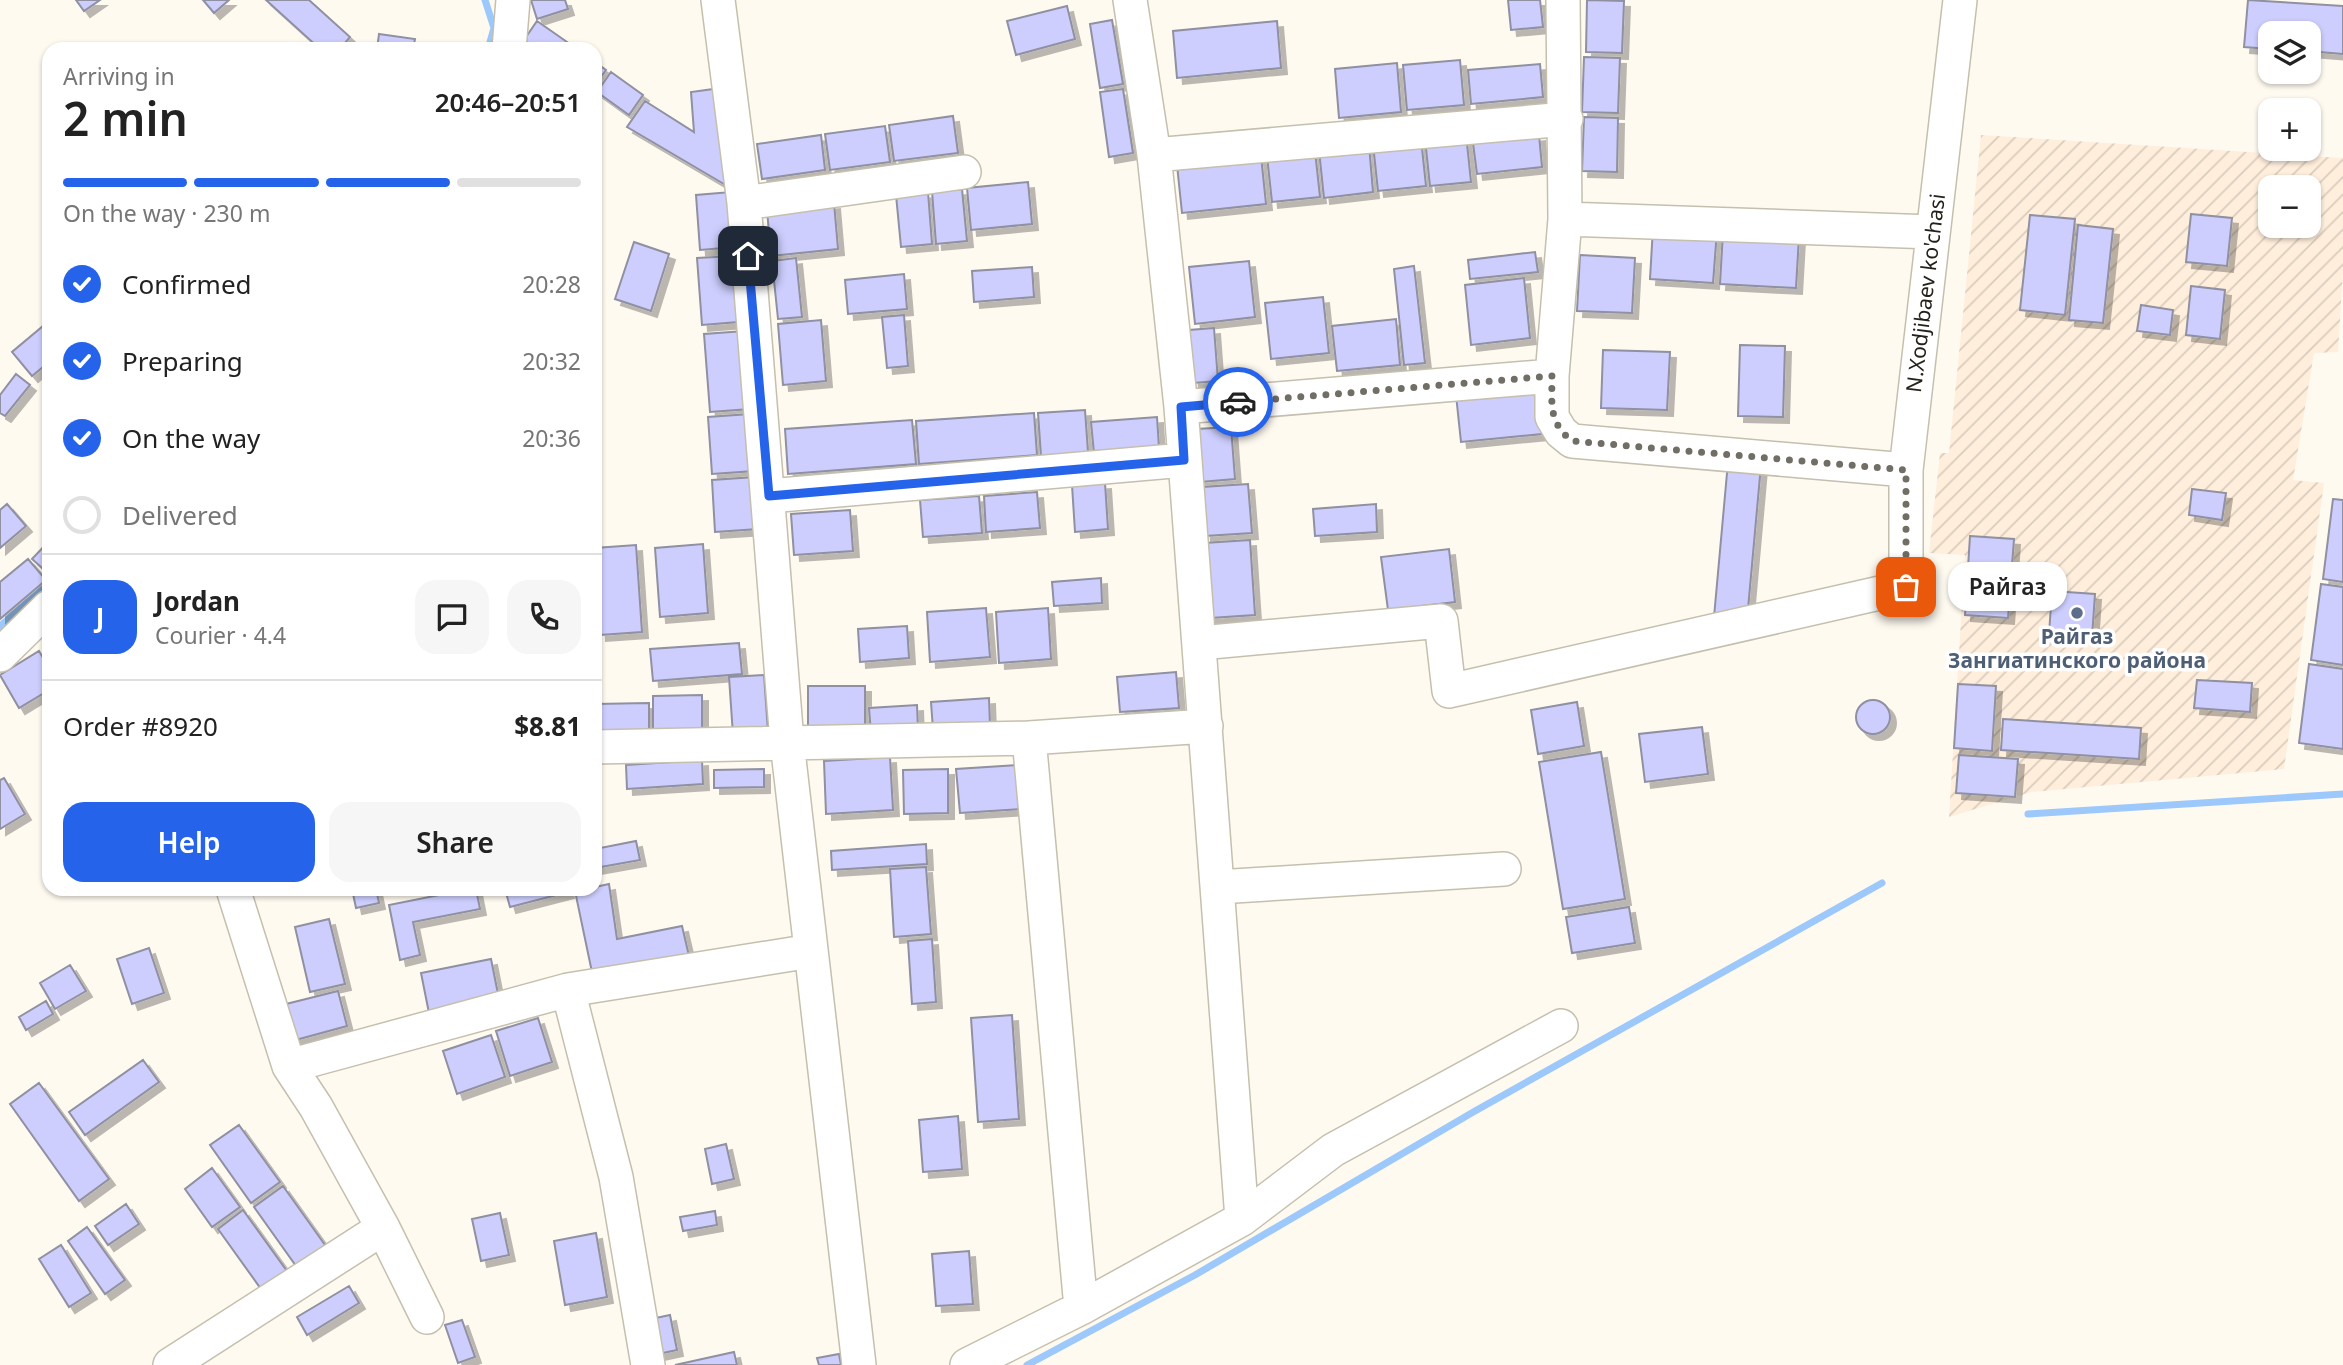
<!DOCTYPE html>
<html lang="en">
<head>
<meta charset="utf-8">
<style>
	:root { --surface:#fff; --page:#f6f6f6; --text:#222; --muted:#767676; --line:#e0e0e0; --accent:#2563eb }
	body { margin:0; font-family:"Noto Sans",sans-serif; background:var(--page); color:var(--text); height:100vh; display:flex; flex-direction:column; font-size:26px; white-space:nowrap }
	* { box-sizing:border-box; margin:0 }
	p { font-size:23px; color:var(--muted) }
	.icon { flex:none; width:38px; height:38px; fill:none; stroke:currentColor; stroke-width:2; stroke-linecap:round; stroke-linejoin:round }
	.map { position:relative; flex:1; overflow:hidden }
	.panel { position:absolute; left:42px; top:42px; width:560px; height:854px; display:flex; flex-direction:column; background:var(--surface); border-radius:21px; box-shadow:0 2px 5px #0004 }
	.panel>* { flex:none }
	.fabs { position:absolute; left:2258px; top:21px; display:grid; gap:14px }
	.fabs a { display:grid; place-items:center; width:63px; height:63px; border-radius:14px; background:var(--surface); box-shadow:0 2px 5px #0004; font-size:35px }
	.pin { position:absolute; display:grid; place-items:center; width:60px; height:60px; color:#fff; margin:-30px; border-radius:14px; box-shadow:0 4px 10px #0006 }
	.courier { position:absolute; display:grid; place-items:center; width:70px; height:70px; margin:-35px; border:5px solid #2563eb; border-radius:50%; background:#fff; color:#222; box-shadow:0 2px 9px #0007 }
	.bubble { position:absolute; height:49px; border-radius:21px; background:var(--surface); box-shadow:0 2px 5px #0004; font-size:23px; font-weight:600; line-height:49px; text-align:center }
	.overview em { font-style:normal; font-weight:600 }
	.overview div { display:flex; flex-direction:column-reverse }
	.overview { display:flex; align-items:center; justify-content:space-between; height:119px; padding:0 21px }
	h1 { font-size:46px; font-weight:600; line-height:52px }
	.bar { display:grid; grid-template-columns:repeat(4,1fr); gap:10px 7px; align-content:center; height:84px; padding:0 21px }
	.bar i { height:9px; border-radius:5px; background:var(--line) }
	.bar .selected { background:var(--accent) }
	.bar p { grid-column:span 4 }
	.line { display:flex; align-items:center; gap:18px; padding:0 21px; border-top:2px solid var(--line) }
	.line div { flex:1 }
	.round { display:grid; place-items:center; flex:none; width:74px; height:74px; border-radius:21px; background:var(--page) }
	ol { padding:0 21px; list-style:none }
	li { display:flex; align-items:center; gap:21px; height:77px }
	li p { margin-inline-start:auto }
	li .icon { padding:7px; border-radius:50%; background:var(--accent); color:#fff; stroke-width:4 }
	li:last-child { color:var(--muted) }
	li i { width:38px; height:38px; border:4px solid var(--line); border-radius:50% }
	.button { display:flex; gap:14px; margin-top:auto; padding:14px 21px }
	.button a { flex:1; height:80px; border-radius:21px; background:var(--accent); color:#fff; font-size:28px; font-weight:600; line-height:80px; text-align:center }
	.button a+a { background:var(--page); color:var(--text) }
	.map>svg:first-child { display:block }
	.industrial { fill:url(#industrial-furrows); fill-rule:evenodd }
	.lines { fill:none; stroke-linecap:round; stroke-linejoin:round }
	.stream { stroke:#9dc8fc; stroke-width:7 }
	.building { fill:#cdcefd; stroke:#8f90a1; stroke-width:2; filter:url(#shadow) }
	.minor-casing { stroke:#c5bfae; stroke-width:36 }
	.minor { stroke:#fff; stroke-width:33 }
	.done { stroke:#716e66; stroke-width:7; stroke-dasharray:0 12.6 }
	.route { stroke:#2563eb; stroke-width:9 }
	.service-dot { fill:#5c6f8a; stroke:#fff; stroke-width:2.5 }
	.labels { text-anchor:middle; stroke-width:7; stroke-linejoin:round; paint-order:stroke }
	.street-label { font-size:21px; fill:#25221c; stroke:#fff }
	.service-label { font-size:21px; font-weight:bold; fill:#4e5e75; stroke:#fff }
</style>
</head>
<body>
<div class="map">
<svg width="2343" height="1365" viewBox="0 0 2343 1365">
	<defs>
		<pattern id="industrial-furrows" width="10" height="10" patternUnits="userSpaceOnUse" patternTransform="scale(1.75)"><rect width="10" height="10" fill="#ffeedc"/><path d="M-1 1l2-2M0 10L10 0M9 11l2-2" fill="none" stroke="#daccbc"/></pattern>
		<filter id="shadow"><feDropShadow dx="6" dy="6" stdDeviation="0" flood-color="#0004"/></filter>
	</defs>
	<rect width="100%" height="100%" fill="#fffaf0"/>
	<path class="industrial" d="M1981,135l362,23v112l-5,82 -24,1 -21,127 31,3 -40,286 -253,23 -82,25 16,-262 -36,-2 11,-100h9zM2270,187h38v39h-38z"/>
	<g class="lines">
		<path class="stream" d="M485,0l9,28 -6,21
			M0,626l49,-42
			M2028,814l315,-20
			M1027,1365l168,-90 280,-164 407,-228"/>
	</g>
	<path class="building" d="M76,0h24l-16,11z
		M203,0h26l-15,13z
		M266,0h43l41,37 -10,12h-20z
		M531,0h34l3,9 -31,10z
		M1508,0h32l3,27 -32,3z
		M1587,0l37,1 -2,52 -36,-1z
		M2248,0l95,6v48l-35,-3v-18h-38v16l-26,-2z
		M1067,6l8,33 -59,16 -9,-34z
		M1112,20l11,64 -23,4 -10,-64z
		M537,21l40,28h-40l-13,-9z
		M1277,21l4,47 -104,10 -4,-47z
		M379,34l36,5 -2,10h-36z
		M1584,57l36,1 -2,55 -36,-1z
		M1460,60l4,45 -57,5 -4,-45z
		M595,62l11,8 -11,15z
		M1397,63l4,49 -62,6 -4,-49z
		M1540,64l3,33 -72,7 -3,-34z
		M611,72l32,23 -14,20 -32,-23z
		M721,88l8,99 -102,-60 18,-26 49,31 -3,-40z
		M1123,89l10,64 -24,4 -9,-65z
		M953,116l5,37 -64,8 -5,-36z
		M1584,117l34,1 -1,54 -35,-1z
		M885,126l5,36 -60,8 -5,-36z
		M1466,134l5,48 -41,4 -5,-47z
		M821,135l4,35 -63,9 -5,-35z
		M1539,135l3,32 -65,7 -4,-31z
		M1421,139l5,47 -48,5 -5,-47z
		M1369,145l4,47 -49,6 -5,-48z
		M1315,151l5,46 -48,5 -5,-46z
		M1261,156l5,48 -84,9 -5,-48z
		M1028,182l4,42 -61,6 -4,-42z
		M962,189l5,52 -31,3 -4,-53z
		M731,192l4,55 -35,3 -4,-55z
		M928,192l4,52 -31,3 -5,-52z
		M834,203l4,46 -67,7 -4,-46z
		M2191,214l41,4 -5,48 -41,-4z
		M2030,215l45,4 -10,96 -45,-5z
		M2078,225l35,4 -10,94 -34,-3z
		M1653,227l64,4 -4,52 -63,-4z
		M1723,232l76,4 -3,52 -76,-4z
		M634,242l35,12 -18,57 -36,-12z
		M1535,252l3,20 -68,7 -2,-19z
		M1580,255l55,3 -3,55 -55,-2z
		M734,256l4,66 -36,3 -5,-67z
		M796,258l6,59 -24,2 -6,-58z
		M1249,261l6,56 -60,7 -6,-57z
		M1414,266l11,97 -21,2 -10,-96z
		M1032,267l2,30 -60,5 -2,-31z
		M904,274l3,35 -59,5 -3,-34z
		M1524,278l6,60 -59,7 -6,-60z
		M2191,286l34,4 -5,49 -34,-4z
		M1323,297l6,56 -58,6 -6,-56z
		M2141,305l32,5 -3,25 -33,-4z
		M904,315l4,51 -21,2 -5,-51z
		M1396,319l4,46 -63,6 -5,-45z
		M821,320l5,61 -43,4 -5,-61z
		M49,321v41l-17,14 -20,-24z
		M1214,328l4,53 -25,2 -4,-53z
		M744,331l6,78 -40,3 -6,-78z
		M1740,345l45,1 -2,71 -45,-1z
		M1603,350l67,2 -3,58 -66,-2z
		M16,374l14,11 -25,31 -5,-3v-18z
		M1537,387l5,47 -81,8 -5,-47z
		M1085,410l3,42 -47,4 -3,-43z
		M1034,413l3,42 -118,9 -3,-43z
		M750,414l4,57 -42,3 -4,-57z
		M1157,417l2,31 -65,5 -3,-31z
		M912,420l4,44 -128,10 -3,-45z
		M1231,427l4,52 -35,3 -4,-53z
		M1728,462l33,3 -14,155 -33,-3z
		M755,477l3,52 -43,3 -3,-52z
		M1105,483l3,46 -33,3 -3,-47z
		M1248,484l4,49 -47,3 -3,-49z
		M2192,489l34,4 -4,27 -33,-5z
		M1037,492l3,36 -54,4 -2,-36z
		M979,496l3,37 -59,4 -3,-37z
		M2333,499l10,1v82l-20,-3z
		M7,504l19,22 -26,22v-38z
		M1376,504l1,28 -62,4 -2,-27z
		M850,510l3,41 -59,4 -3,-41z
		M1970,536l44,3 -6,79 -43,-3z
		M1250,540l5,75 -45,3 -6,-75z
		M49,541v33l-17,-15z
		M703,544l5,69 -48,4 -5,-69z
		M636,545l6,87 -42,3 -5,-87z
		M1449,549l6,53 -67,8 -7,-53z
		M28,559l18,21 -46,39v-37z
		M1101,578l1,25 -48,3 -2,-24z
		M2321,584l22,3v78l-32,-5z
		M2052,591l43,3 -3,43 -43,-3z
		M986,608l4,49 -60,5 -3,-50z
		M1048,608l3,51 -52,4 -3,-51z
		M907,626l2,32 -49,4 -2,-33z
		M739,643l3,31 -89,7 -3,-32z
		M39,651l10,17v22l-30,18 -19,-33z
		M2309,664l34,5v80l-44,-6z
		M1176,672l3,36 -59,4 -3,-35z
		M764,675l4,57 -35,3 -4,-58z
		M2197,680l55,3 -2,29 -56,-4z
		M1958,684l38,2 -4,65 -38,-3z
		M808,686h57v47l-57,1z
		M702,695v41l-49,1v-41z
		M989,698l1,28 -57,4 -2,-28z
		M1856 717a17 17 0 1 1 34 0a17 17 0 1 1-34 0Z
		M1577,702l7,44 -46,8 -7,-44z
		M649,703v35l-54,1v-35z
		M917,705l1,25 -47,3 -2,-25z
		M2003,719l138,9 -2,31 -138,-9z
		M1702,727l6,47 -63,8 -6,-48z
		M1601,752l24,147 -62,10 -24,-147z
		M1959,755l59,4 -3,38 -59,-4z
		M890,757l3,53 -67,4 -2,-53z
		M702,760l1,24 -76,5 -1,-24z
		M1019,765l3,44 -62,4 -4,-44z
		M764,769v18l-50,1v-18z
		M948,769v44l-44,1 -1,-44z
		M4,778l21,36 -25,15v-49z
		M636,841l4,19 -45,8v-19z
		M926,844l1,20 -95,6 -1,-19z
		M926,867l5,67 -37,3 -4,-68z
		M609,884l8,55 65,-13 7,30 -96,21 -18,-86 20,-2v-2z
		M352,889h24l3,14 -23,5z
		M469,889h7l4,20 -67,13 7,33 -20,5 -11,-55z
		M505,889h62l1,3 -58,15z
		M1629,907l6,36 -63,10 -6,-36z
		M329,919l16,65 -35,8 -15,-65z
		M932,939l4,63 -24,2 -4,-63z
		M149,948l15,45 -32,11 -15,-45z
		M491,959l8,40 -70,14 -8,-40z
		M70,965l16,26 -31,18 -15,-26z
		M338,991l9,35 -55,15 -10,-36z
		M46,1001l7,13 -27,16 -7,-13z
		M1012,1015l7,104 -41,3 -7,-104z
		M538,1018l14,44 -42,14 -14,-45z
		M491,1035l14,42 -48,17 -14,-43z
		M143,1060l16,22 -74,53 -16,-23z
		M39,1083l70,96 -30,22 -69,-97z
		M958,1116l4,53 -39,3 -4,-52z
		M239,1125l41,57 -29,21 -41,-58z
		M726,1144l8,35 -22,5 -7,-35z
		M212,1168l28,39 -28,20 -27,-38z
		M283,1186l47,66 -29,21 -47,-66z
		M126,1204l13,20 -31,21 -13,-19z
		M243,1210l49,68 -26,18 -48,-67z
		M715,1211l2,14 -34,6 -3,-14z
		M500,1213l9,42 -28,6 -9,-42z
		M87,1227l38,53 -20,14 -37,-53z
		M596,1233l11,64 -42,8 -11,-64z
		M61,1245l30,48 -22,14 -30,-48z
		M969,1251l4,53 -37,2 -4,-52z
		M349,1286l10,17 -52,32 -10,-18z
		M670,1315l7,35 -19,4 -7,-35z
		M462,1320l13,37 -17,6 -13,-38z
		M734,1352l3,13h-62z
		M839,1354l2,11h-22l-2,-7z"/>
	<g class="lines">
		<defs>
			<path id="minor" d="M718,0l26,203 43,539 72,623
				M1130,0l24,155 27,252 61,812
				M1563,0l2,219 -13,157v41l9,15 11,9 334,29
				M509,49l4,-49
				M1154,155l412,-36
				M744,203l220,-31
				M1565,219l368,13
				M1181,407l371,-31
				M769,496l415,-36
				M1200,643l241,-22 8,70 457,-104v-117l54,-470
				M0,655l49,-48
				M1029,738l52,570
				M595,747l434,-9 177,-12
				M1218,887l286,-18
				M233,889l56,177 27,41 67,121 44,89
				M568,990l48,187 32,188
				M289,1066l279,-76 243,-39
				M170,1365l213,-137
				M967,1365l114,-57 161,-89 91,-69 228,-124"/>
		</defs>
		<use href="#minor" class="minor-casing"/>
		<use href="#minor" class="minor"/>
	</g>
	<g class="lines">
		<path class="done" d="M1238,402l314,-26c0,28 -4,46 20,65l334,29v117"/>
		<path class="route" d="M748,256l21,240 415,-36 -3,-53 57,-5"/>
	</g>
	<circle class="service-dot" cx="2077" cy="613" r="7"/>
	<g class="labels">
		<g class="street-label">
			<text transform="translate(1926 293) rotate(-83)" y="7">N.Xodjibaev ko'chasi</text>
		</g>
		<g class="service-label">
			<text x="2077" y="644">Райгаз<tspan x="2077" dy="24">Зангиатинского района</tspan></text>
		</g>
	</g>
</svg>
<div class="fabs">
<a><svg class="icon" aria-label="layers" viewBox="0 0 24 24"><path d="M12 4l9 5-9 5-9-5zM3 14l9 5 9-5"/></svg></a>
<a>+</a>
<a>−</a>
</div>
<div class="pin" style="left:1906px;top:587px;background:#ea580c"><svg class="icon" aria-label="bag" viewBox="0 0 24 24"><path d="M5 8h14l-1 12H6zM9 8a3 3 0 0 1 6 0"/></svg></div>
<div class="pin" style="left:748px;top:256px;background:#1f2937"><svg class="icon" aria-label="home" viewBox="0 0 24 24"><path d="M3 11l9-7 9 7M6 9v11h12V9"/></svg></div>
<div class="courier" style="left:1238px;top:402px"><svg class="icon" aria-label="car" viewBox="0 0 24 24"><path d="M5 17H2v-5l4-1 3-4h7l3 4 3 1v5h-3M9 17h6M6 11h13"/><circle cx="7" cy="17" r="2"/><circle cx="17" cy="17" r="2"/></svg></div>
<div class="bubble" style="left:1948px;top:562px;width:119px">Райгаз</div>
<section class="panel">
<div class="overview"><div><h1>2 min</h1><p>Arriving in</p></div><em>20:46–20:51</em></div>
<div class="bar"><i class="selected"></i><i class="selected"></i><i class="selected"></i><i></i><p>On the way · 230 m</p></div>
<ol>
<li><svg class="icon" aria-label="check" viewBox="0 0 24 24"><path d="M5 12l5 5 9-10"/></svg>Confirmed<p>20:28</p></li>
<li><svg class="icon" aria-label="check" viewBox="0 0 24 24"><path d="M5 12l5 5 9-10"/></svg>Preparing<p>20:32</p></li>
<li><svg class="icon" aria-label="check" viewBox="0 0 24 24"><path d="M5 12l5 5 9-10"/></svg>On the way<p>20:36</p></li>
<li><i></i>Delivered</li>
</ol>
<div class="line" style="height:126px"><b class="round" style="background:var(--accent);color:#fff">J</b><div><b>Jordan</b><p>Courier · 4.4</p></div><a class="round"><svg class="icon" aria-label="chat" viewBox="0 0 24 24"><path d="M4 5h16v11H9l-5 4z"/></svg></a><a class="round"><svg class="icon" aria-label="phone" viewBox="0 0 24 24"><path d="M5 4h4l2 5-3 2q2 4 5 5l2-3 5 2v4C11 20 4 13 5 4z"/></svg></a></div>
<div class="line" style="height:91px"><div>Order #8920</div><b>$8.81</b></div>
<div class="button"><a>Help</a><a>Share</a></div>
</section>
</div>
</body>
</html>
